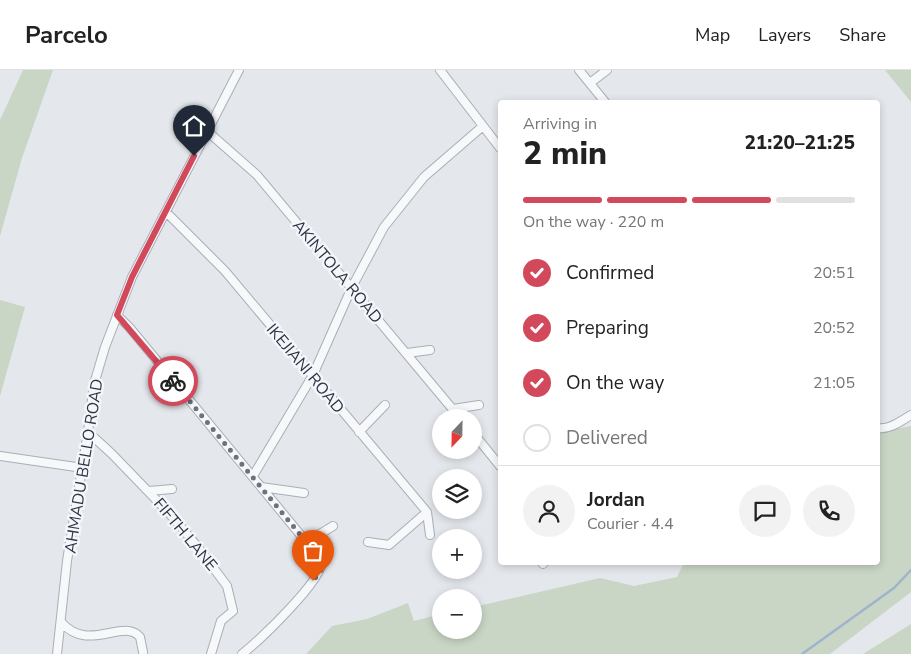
<!DOCTYPE html>
<html lang="en">
<head>
<meta charset="utf-8">
<style>
	:root { --surface:#fff; --page:#f2f2f2; --text:#222; --muted:#767676; --line:#e0e0e0; --accent:#d1495b }
	body { margin:0; font-family:"Nunito Sans",sans-serif; background:var(--page); color:var(--text); height:100vh; display:flex; flex-direction:column; font-size:19px; white-space:nowrap }
	* { box-sizing:border-box; margin:0 }
	p { font-size:16px; color:var(--muted) }
	.icon { flex:none; width:28px; height:28px; fill:none; stroke:currentColor; stroke-width:2; stroke-linecap:round; stroke-linejoin:round }
	.map { position:relative; flex:1; overflow:hidden }
	.sheet { position:absolute; left:498px; top:30px; width:382px; height:465px; display:flex; flex-direction:column; background:var(--surface); border-radius:5px; box-shadow:0 2px 8px #0003 }
	.sheet>* { flex:none }
	.needle { width:32px; rotate:202deg }
	.tools { position:absolute; left:432px; top:339px; display:grid; gap:10px }
	.tools a { display:grid; place-items:center; width:50px; height:50px; border-radius:50%; background:var(--surface); box-shadow:0 2px 8px #0003; font-size:25px }
	.pin { position:absolute; display:grid; place-items:center; width:42px; height:42px; color:#fff; margin:-51px -21px; border-radius:50% 50% 50% 0; rotate:-45deg; box-shadow:0 0 5px #0007 }
	.pin .icon { rotate:45deg }
	.courier { position:absolute; display:grid; place-items:center; width:50px; height:50px; margin:-25px; border:4px solid #d1495b; border-radius:50%; background:#fff; color:#222; box-shadow:0 1px 6px #0007 }
	.overview em { font-style:normal; font-weight:800 }
	.overview div { display:flex; flex-direction:column-reverse }
	.overview { display:flex; align-items:center; justify-content:space-between; height:85px; padding:0 25px }
	h1 { font-size:32px; font-weight:800; line-height:38px }
	.bar { display:grid; grid-template-columns:repeat(4,1fr); gap:8px 5px; align-content:center; height:60px; padding:0 25px }
	.bar i { height:6px; border-radius:4px; background:var(--line) }
	.bar .active { background:var(--accent) }
	.bar p { grid-column:span 4 }
	.line { display:flex; align-items:center; gap:12px; padding:0 25px; border-top:1px solid var(--line) }
	.line div { flex:1 }
	.round { display:grid; place-items:center; flex:none; width:52px; height:52px; border-radius:26px; background:var(--page) }
	ol { padding:0 25px; list-style:none }
	li { display:flex; align-items:center; gap:15px; height:55px }
	li p { margin-inline-start:auto }
	li .icon { padding:5px; border-radius:50%; background:var(--accent); color:#fff; stroke-width:4 }
	li:last-child { color:var(--muted) }
	li i { width:28px; height:28px; border:2px solid var(--line); border-radius:50% }
	header { display:flex; align-items:center; gap:30px; box-sizing:border-box; height:70px; padding:0 25px; background:var(--surface); border-bottom:1px solid var(--line) }
	header strong { font-size:24px }
	nav { display:flex; gap:28px; margin-inline-start:auto; font-size:18px }
	.map>svg:first-child { display:block }
	.green { fill:#c9d6c5 }
	.lines { fill:none; stroke-linecap:round; stroke-linejoin:round }
	.stream { stroke:#9fb4cc; stroke-width:2.5 }
	.street-casing { stroke:#a9aeb7; stroke-width:10 }
	.street { stroke:#f7f8fa; stroke-width:8 }
	.done { stroke:#6c737f; stroke-width:5; stroke-dasharray:0 9 }
	.route { stroke:#d1495b; stroke-width:6 }
	.labels { text-anchor:middle; stroke-width:5; stroke-linejoin:round; paint-order:stroke }
	.street-label { font-size:16px; fill:#2b3445; stroke:#f4f6f9 }
</style>
</head>
<body>
<header>
<strong>Parcelo</strong>
<nav><a>Map</a><a>Layers</a><a>Share</a></nav>
</header>
<div class="map">
<svg width="911" height="584" viewBox="0 0 911 584">
	<rect width="100%" height="100%" fill="#e4e7ec"/>
	<path class="green" d="M23,0h30l-31,88 -22,78v-116z
		M885,0h26v32z
		M0,230l25,7 -25,89z
		M911,356v166l-81,62h-524l26,-28 35,-7 41,-16 6,18 27,-7v16h33v-23l126,-29 34,8 43,-9 7,-14 194,-1v-130z
		M911,554v30h-48z"/>
	<g class="lines">
		<path class="stream" d="M802,584l92,-66 17,-18"/>
		<defs>
			<path id="street" d="M440,0l60,78
				M579,0l26,32
				M590,13l17,-13
				M207,61l50,44 203,243
				M166,142l59,59 202,241 3,23
				M117,245l13,13 192,233c2,18 -64,81 -80,93
				M407,283l23,-3
				M453,339l26,-4
				M878,358c11,2 23,-7 33,-13
				M88,362l24,22 57,59 28,33 30,40 6,25 -12,10 -10,33
				M359,362l26,-27
				M474,364l26,32
				M0,386l83,12
				M253,406l60,-101 39,-88 32,-60 40,-50 59,-51
				M261,417l43,6
				M149,421l23,-2
				M307,472l26,-16
				M368,472l21,3 38,-33
				M543,492v2
				M61,552c28,32 62,-5 79,15l3,15
				M57,584l10,-93 21,-129 6,-48 11,-37 27,-70 107,-207"/>
		</defs>
		<use href="#street" class="street-casing"/>
		<use href="#street" class="street"/>
	</g>
	<g class="lines">
		<path class="done" d="M173,311l149,180 -1,9 -8,11"/>
		<path class="route" d="M173,311l-56,-66 15,-38 62,-121"/>
	</g>
	<g class="labels">
		<g class="street-label">
			<text transform="translate(338 201) rotate(50)" y="6">AKINTOLA ROAD</text>
			<text transform="translate(306 298) rotate(50)" y="6">IKEJIANI ROAD</text>
			<text transform="translate(83 396) rotate(-81)" y="6">AHMADU BELLO ROAD</text>
			<text transform="translate(186 464) rotate(50)" y="6">FIFTH LANE</text>
		</g>
	</g>
</svg>
<div class="tools">
<a><svg class="needle" viewBox="-14 -14 28 28"><path d="M0-13l5 13h-10z" fill="#e53935"/><path d="M0 13l5-13h-10z" fill="#767676"/></svg></a>
<a><svg class="icon" aria-label="layers" viewBox="0 0 24 24"><path d="M12 4l9 5-9 5-9-5zM3 14l9 5 9-5"/></svg></a>
<a>+</a>
<a>−</a>
</div>
<div class="pin" style="left:313px;top:511px;background:#ea580c"><svg class="icon" aria-label="bag" viewBox="0 0 24 24"><path d="M5 8h14l-1 12H6zM9 8a3 3 0 0 1 6 0"/></svg></div>
<div class="pin" style="left:194px;top:86px;background:#1f2937"><svg class="icon" aria-label="home" viewBox="0 0 24 24"><path d="M3 11l9-7 9 7M6 9v11h12V9"/></svg></div>
<div class="courier" style="left:173px;top:311px"><svg class="icon" aria-label="bike" viewBox="0 0 24 24"><circle cx="6" cy="16" r="4"/><circle cx="18" cy="16" r="4"/><path d="M6 16l4-8h5l3 8M10 8l3 8H6M13 5h3"/></svg></div>
<section class="sheet">
<div class="overview"><div><h1>2 min</h1><p>Arriving in</p></div><em>21:20–21:25</em></div>
<div class="bar"><i class="active"></i><i class="active"></i><i class="active"></i><i></i><p>On the way · 220 m</p></div>
<ol>
<li><svg class="icon" aria-label="check" viewBox="0 0 24 24"><path d="M5 12l5 5 9-10"/></svg>Confirmed<p>20:51</p></li>
<li><svg class="icon" aria-label="check" viewBox="0 0 24 24"><path d="M5 12l5 5 9-10"/></svg>Preparing<p>20:52</p></li>
<li><svg class="icon" aria-label="check" viewBox="0 0 24 24"><path d="M5 12l5 5 9-10"/></svg>On the way<p>21:05</p></li>
<li><i></i>Delivered</li>
</ol>
<div class="line" style="height:90px"><a class="round"><svg class="icon" aria-label="person" viewBox="0 0 24 24"><circle cx="12" cy="8" r="4"/><path d="M4 21q1-7 8-7t8 7"/></svg></a><div><b>Jordan</b><p>Courier · 4.4</p></div><a class="round"><svg class="icon" aria-label="chat" viewBox="0 0 24 24"><path d="M4 5h16v11H9l-5 4z"/></svg></a><a class="round"><svg class="icon" aria-label="phone" viewBox="0 0 24 24"><path d="M5 4h4l2 5-3 2q2 4 5 5l2-3 5 2v4C11 20 4 13 5 4z"/></svg></a></div>
</section>
</div>
</body>
</html>
